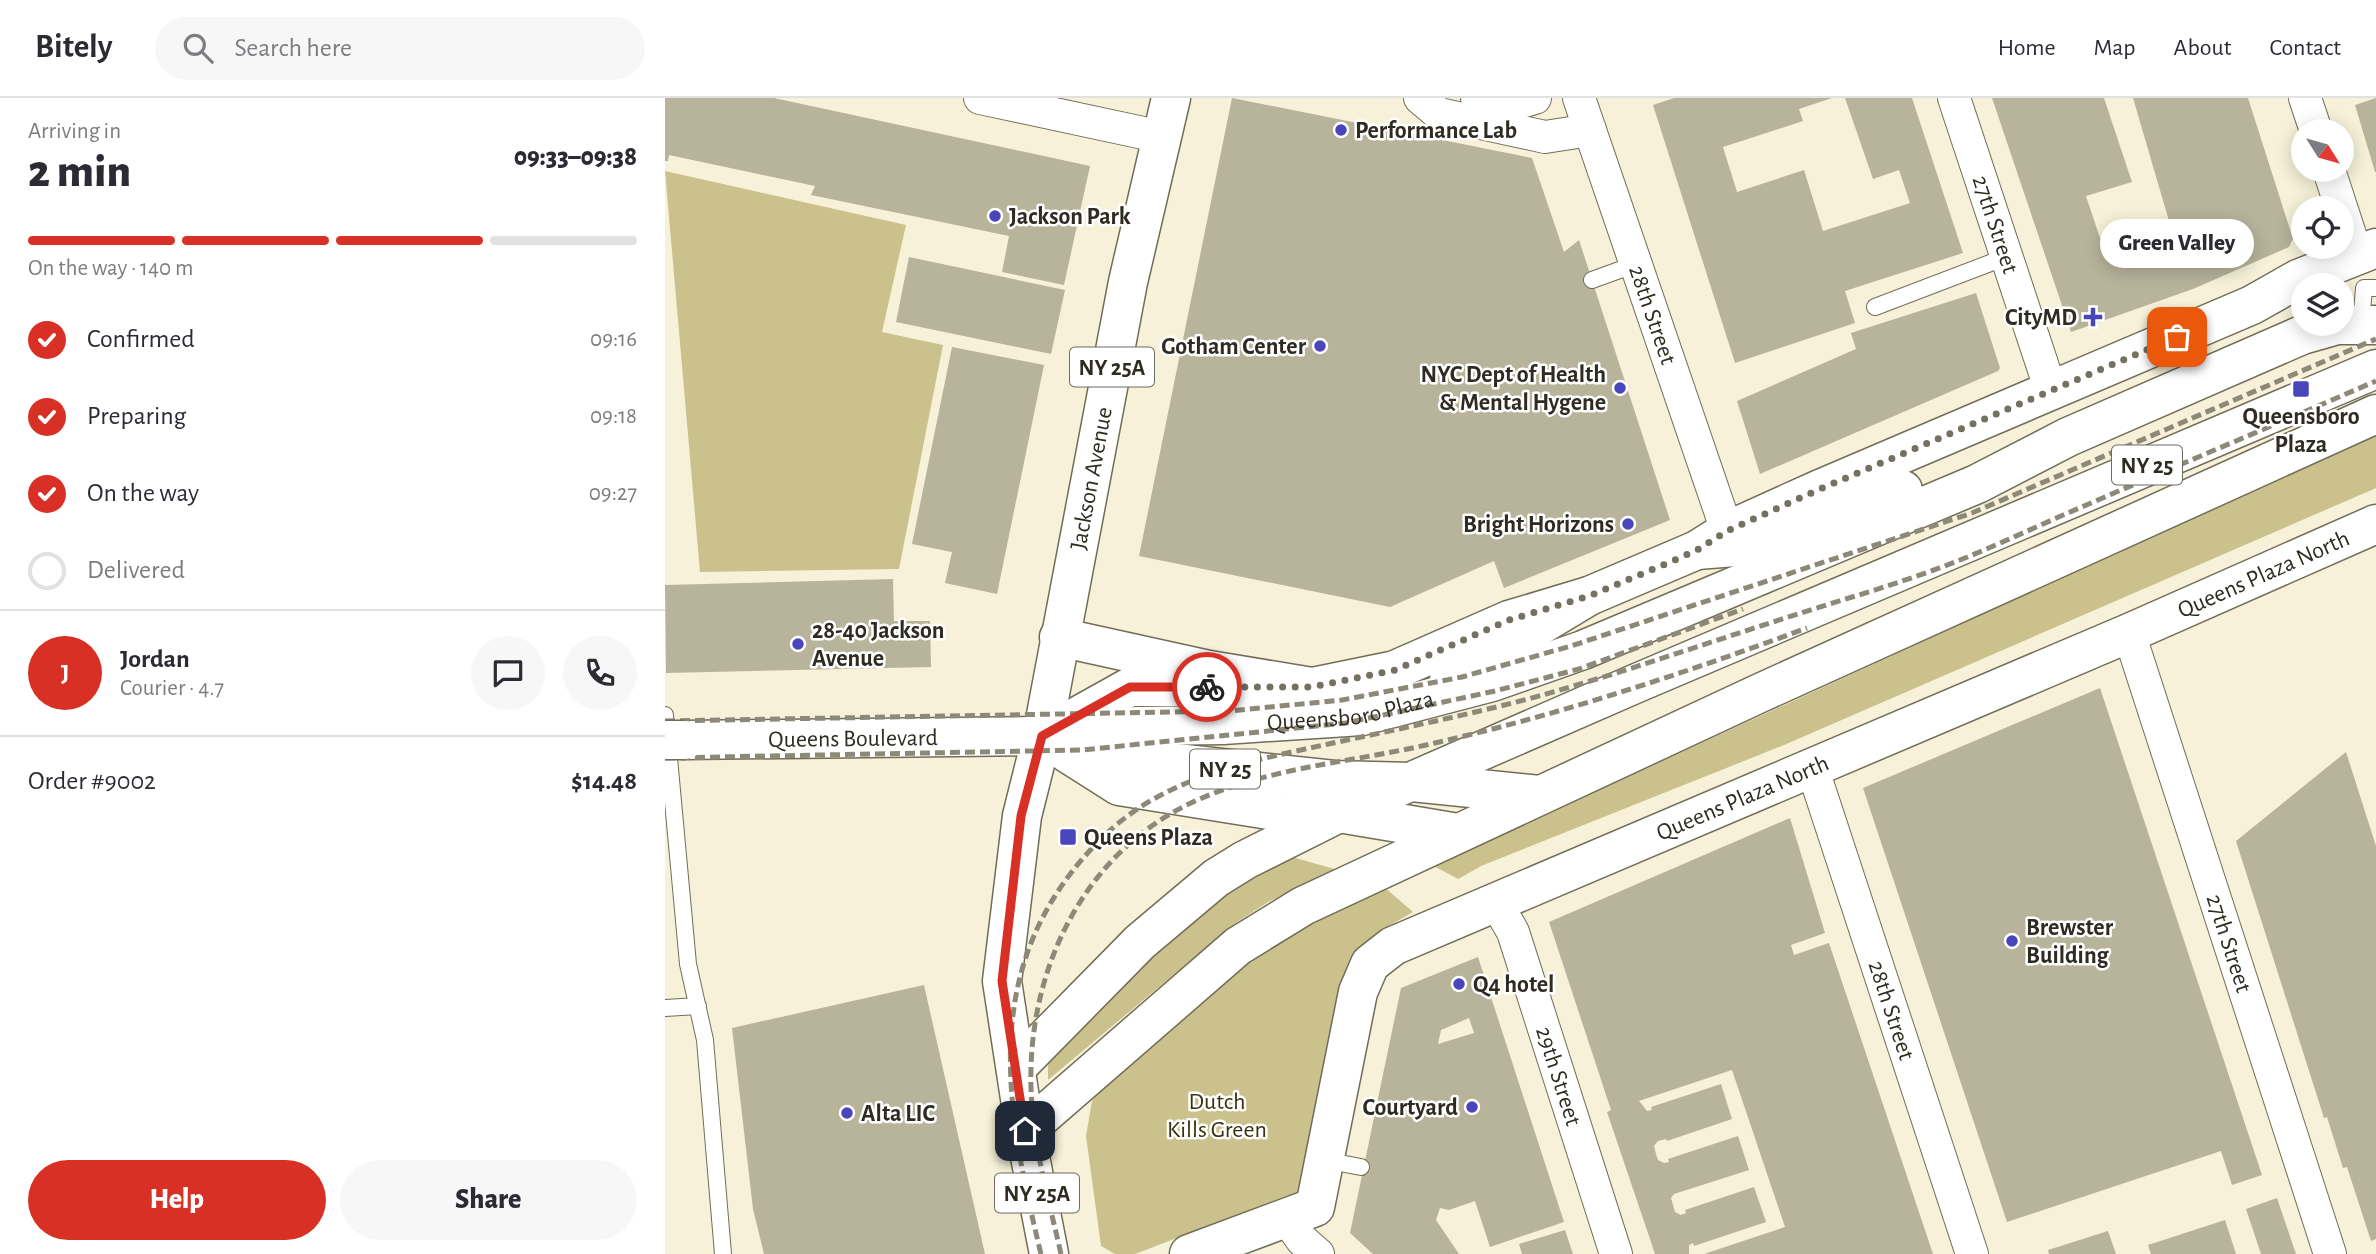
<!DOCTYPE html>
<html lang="en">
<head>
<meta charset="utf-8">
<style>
	:root { --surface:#fff; --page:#f7f7f7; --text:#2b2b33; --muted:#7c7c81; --line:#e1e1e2; --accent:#d93025 }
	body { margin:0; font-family:"Alegreya Sans",sans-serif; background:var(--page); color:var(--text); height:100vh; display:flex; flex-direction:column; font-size:26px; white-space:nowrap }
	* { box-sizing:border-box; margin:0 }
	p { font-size:23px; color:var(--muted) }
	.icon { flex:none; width:38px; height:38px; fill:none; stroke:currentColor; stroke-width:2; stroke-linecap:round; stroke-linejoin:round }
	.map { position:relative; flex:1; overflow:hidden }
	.drawer { display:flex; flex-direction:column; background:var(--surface); width:665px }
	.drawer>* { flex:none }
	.needle { width:46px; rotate:127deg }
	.tools { position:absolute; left:1626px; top:21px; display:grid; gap:14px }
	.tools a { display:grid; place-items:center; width:63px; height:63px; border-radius:50%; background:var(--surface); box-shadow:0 4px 18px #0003; font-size:35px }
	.pin { position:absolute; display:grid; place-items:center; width:60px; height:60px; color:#fff; margin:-30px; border-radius:14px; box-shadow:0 4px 10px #0006 }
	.courier { position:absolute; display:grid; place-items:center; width:70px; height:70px; margin:-35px; border:5px solid #d93025; border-radius:50%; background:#fff; color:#222; box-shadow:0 2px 9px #0007 }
	.bubble { position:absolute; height:49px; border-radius:24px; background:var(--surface); box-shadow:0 4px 18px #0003; font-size:23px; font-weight:800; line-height:49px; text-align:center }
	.overview em { font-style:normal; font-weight:800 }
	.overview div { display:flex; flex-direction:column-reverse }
	.overview { display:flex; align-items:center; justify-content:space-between; height:119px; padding:0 28px }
	h1 { font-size:46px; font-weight:800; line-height:52px }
	.bar { display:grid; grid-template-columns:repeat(4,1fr); gap:10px 7px; align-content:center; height:84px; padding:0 28px }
	.bar i { height:9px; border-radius:5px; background:var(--line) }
	.bar .active { background:var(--accent) }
	.bar p { grid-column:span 4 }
	.line { display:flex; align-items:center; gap:18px; padding:0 28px; border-top:2px solid var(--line) }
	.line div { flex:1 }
	.round { display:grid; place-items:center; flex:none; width:74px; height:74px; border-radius:37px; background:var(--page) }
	ol { padding:0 28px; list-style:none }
	li { display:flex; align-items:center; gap:21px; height:77px }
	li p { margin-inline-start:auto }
	li .icon { padding:7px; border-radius:50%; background:var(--accent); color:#fff; stroke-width:4 }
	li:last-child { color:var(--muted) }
	li i { width:38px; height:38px; border:4px solid var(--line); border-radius:50% }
	.button { display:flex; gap:14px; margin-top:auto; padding:14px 28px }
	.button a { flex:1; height:80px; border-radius:42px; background:var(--accent); color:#fff; font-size:28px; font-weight:800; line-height:80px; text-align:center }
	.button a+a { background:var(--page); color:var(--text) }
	header { display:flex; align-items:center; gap:42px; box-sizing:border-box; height:98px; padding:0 35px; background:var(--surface); border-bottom:2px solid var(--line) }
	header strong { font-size:33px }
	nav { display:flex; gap:38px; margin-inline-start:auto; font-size:24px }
	.search { width:490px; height:63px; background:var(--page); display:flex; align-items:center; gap:18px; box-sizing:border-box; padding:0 24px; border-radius:38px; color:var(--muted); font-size:26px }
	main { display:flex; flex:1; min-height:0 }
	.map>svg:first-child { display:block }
	.green { fill:#cbc18c }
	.building { fill:#b8b39b; fill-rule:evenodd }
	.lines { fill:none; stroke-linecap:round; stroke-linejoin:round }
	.lane-casing { stroke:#716d57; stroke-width:18 }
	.street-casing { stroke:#716d57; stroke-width:34 }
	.secondary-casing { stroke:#716d57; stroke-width:41 }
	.primary-casing { stroke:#716d57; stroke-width:41 }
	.highway-casing { stroke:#716d57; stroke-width:41 }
	.lane { stroke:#fff; stroke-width:16 }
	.street { stroke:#fff; stroke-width:32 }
	.secondary { stroke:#fff; stroke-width:38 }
	.primary { stroke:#fff; stroke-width:38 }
	.highway { stroke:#fff; stroke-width:38 }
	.rail { stroke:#8d8978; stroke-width:5; stroke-dasharray:10 5; stroke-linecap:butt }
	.primary-bridge-casing { stroke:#716d57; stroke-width:41; stroke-linecap:butt }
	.primary-bridge { stroke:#fff; stroke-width:38 }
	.done { stroke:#747162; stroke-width:7; stroke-dasharray:0 12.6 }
	.route { stroke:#d93025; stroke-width:9 }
	.poi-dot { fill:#4b45bb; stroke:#fff; stroke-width:2.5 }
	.labels { text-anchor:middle; stroke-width:5; stroke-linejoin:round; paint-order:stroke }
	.shield { fill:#fff; stroke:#6d6b64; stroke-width:2 }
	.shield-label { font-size:23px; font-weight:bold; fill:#2e2c22 }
	.poi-label { font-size:24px; font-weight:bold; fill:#2e2c22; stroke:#fff; text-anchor:start }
	.street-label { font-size:24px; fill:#2e2c22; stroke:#fff }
	.park-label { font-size:24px; fill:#38310c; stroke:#fff }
</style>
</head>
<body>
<header>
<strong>Bitely</strong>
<div class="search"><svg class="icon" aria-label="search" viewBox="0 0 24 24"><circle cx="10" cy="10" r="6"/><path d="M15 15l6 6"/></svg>Search here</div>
<nav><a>Home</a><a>Map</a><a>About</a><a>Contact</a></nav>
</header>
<main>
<section class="drawer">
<div class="overview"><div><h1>2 min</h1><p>Arriving in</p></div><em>09:33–09:38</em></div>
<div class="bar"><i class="active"></i><i class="active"></i><i class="active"></i><i></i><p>On the way · 140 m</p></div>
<ol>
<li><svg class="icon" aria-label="check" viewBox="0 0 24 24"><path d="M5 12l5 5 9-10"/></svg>Confirmed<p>09:16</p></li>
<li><svg class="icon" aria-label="check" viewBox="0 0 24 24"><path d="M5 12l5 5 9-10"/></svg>Preparing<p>09:18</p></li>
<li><svg class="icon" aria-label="check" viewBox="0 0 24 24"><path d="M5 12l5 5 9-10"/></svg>On the way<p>09:27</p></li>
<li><i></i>Delivered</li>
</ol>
<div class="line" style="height:126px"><b class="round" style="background:var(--accent);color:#fff">J</b><div><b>Jordan</b><p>Courier · 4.7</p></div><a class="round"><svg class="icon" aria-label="chat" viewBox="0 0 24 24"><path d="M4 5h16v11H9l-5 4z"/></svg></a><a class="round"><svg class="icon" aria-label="phone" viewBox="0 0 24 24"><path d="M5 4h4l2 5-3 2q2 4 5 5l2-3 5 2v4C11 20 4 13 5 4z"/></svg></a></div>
<div class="line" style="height:91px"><div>Order #9002</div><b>$14.48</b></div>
<div class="button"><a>Help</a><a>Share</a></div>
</section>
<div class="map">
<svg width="1711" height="1156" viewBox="0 0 1711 1156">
	<rect width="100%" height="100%" fill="#f6f1d8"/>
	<path class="green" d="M0,73l241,54 -24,107 61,13 -44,224 -199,3z
		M1711,336v54l-592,257 -303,121 -23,13 -28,-15 110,-47z
		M620,757l53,15 -70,32 -34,22 -186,156v-36l190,-166z
		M718,788l30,26 -33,19 -76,258 -169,65h-20l-14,-8 -15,-110 6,-35 17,-23 145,-129z"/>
	<path class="building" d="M0,0h109l316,68 -26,119 -62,-13 7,-36 -198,-41 4,-9 -146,-31 -1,6h-3z
		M567,0l300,60 32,94 15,-12 91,280 -166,68 -10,-27 -104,46 -251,-51z
		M1009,0h158l-33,11 4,12 -80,26 14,45 67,-22 19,61 87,-28 -11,-33 -26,9 -28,-81h67l51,155 -118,38 10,32 -120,40 -82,-258z
		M1327,0h112l28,84 -46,14 16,48 67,-23 -36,-123h115l45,141 -4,8 -96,42 -122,43z
		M1711,0v74h-1l-20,-67z
		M244,159l156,33 -14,64 -155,-32z
		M1311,195l24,75 -2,3 -238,103 -23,-73 119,-52 -5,-16z
		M287,249l92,18 -47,229 -52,-11 7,-31 -40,-8z
		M228,481l1,42h36l1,46 -265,6 -1,-88z
		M1435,590l162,487 -30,10 -11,-34 -214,71 -144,-434z
		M1681,654l30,94v393l-5,2 -24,-74 -4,1 -16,-51 -3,1 -88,-277z
		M1125,720l35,115 -34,12 3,10 35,-12 104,311h-229l81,-27 -53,-157 -93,31 8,10 5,-1 -1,-3 70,-23 11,35 -65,22 -1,-2 -8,2 -4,5 2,8 2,6 6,3 5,-1 -1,-3 70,-23 11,34 -75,24 -3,4 4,14 6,3 5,-2 -1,-3 69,-23 12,35 -72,24 -1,-3 -4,2v9h-34l-48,-142 4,-2 -62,-188z
		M813,859l86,265 -74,25 -15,-46 -26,9 -9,-2 -4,12 23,34h-86l-23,-21 51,-245zM804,920l5,15 -36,11 3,-14z
		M259,887l61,269h-221l-11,-45 -21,-181z
		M1612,1100l19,56h-35l-15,-45z
		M1560,1122l11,34h-85l-3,-9z
		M900,1132l8,24h-51l-3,-10z
		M1443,1133l8,23h-67l-1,-4z"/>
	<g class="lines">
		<defs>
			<path id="lane" d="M927,182l44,-16
				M1210,209l131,-50
				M1696,226l3,-36h12
				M0,617l23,249 17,76 18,214
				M0,910l33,-2
				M659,1062l37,7"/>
			<g id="street">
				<path d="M315,0l182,39"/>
				<path d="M755,0l19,16 106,23 45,-7"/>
				<path d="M812,0l34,7 24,-7"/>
				<path id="s1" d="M914,0l148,433"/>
				<path id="s2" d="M1289,0l97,293"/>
				<path d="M1640,0l11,33"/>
				<path d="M1664,72l28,86"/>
				<path id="s3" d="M1464,535l201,621"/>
				<path id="s4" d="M1147,669l160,487"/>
				<path id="s5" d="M830,803l18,31 103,322"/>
				<path d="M621,1119l16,23 16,14"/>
			</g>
			<g id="secondary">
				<path d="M377,638l88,-49h182l83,-17 114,-50 80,-24 108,-46 30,-19 93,-42 432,-184 46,-26 78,-31"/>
				<path id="s6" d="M524,1156l126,-47 43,-215 12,-28 23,-18 736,-313 247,-109"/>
			</g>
			<g id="primary">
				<path d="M394,539l150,33 103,17"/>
				<path id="s7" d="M20,642l357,-4"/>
				<path id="s8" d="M384,1156l-24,-123 -23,-150 20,-165 20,-80 86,-454 43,-184"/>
			</g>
			<g id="highway">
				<path d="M1032,452l38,-3 168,-57"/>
				<path d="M784,582l140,-84"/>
				<path id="s9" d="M377,638l96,-10 85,-1 139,-9 130,-34 91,-32 394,-166 91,-47 234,-102 35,-10h39"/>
				<path d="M399,644l66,16 204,22 78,2 127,13"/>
				<path d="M402,655l52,33 162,26 58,1 119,20"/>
				<path d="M351,970l124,-126 76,-64 29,-18 94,-47 298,-130 739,-314"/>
				<path d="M360,1033l213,-185 65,-40 457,-213 616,-279"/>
			</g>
		</defs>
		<use href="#lane" class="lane-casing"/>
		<use href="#street" class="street-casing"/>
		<use href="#secondary" class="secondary-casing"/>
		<use href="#primary" class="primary-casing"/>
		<use href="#highway" class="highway-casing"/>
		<use href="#lane" class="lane"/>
		<use href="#street" class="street"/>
		<use href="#secondary" class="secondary"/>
		<use href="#primary" class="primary"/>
		<use href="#highway" class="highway"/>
		<path class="rail" d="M0,623l564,-10 113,-11 120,-23 109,-31 401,-133 404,-174
			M0,660l417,-8 264,-27 149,-32 84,-22 164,-60
			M376,1156c-37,-152 -63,-293 61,-416 62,-62 149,-77 231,-95 65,-14 130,-27 195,-44 81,-22 161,-50 242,-76 57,-19 116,-35 172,-56 48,-18 95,-41 142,-61 97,-42 195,-83 292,-125
			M396,1156c-11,-49 -25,-98 -29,-148 -10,-123 45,-250 161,-304 75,-35 162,-40 242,-59 127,-29 250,-70 372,-115"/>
		<defs>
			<path id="primary-bridge" d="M0,642h20"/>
		</defs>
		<use href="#primary-bridge" class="primary-bridge-casing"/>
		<use href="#primary-bridge" class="primary-bridge"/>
	</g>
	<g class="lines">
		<path class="done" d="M542,589h105l83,-17 114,-50 80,-24 86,-36 22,-10 30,-19 93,-42 357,-152"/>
		<path class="route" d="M360,1033l-23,-150 19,-165 21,-80 88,-49h77"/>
	</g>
	<g class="poi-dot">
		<circle cx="676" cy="32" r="7"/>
		<circle cx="330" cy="118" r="7"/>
		<path d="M1424.5 208.5h7v7h7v7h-7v7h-7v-7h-7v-7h7z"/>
		<circle cx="655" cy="248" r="7"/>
		<circle cx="955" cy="290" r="7"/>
		<rect x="1627" y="282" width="18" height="18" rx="3.5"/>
		<circle cx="963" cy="426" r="7"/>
		<circle cx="133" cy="546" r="7"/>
		<rect x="394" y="730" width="18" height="18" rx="3.5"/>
		<circle cx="1347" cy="843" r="7"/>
		<circle cx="794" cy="886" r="7"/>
		<circle cx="807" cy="1009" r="7"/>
		<circle cx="182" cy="1015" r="7"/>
	</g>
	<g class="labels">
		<g class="shield">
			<rect x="405" y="249.5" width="84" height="39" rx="5"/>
			<rect x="1447" y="347.5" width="70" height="39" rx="5"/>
			<rect x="525" y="651.5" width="70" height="39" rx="5"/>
			<rect x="330" y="1075.5" width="84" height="39" rx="5"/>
		</g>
		<g class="shield-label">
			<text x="447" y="277">NY 25A</text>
			<text x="1482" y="375">NY 25</text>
			<text x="560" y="679">NY 25</text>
			<text x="372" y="1103">NY 25A</text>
		</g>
		<g class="poi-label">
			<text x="690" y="40">Performance Lab</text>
			<text x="344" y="126">Jackson Park</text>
			<text x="1412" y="227" text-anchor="end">CityMD</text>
			<text x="641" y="256" text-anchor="end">Gotham Center</text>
			<text x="941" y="284" text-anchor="end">NYC Dept of Health<tspan x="941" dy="28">&amp; Mental Hygene</tspan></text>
			<text x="1636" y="326" text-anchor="middle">Queensboro<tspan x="1636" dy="28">Plaza</tspan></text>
			<text x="949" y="434" text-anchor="end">Bright Horizons</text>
			<text x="147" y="540">28-40 Jackson<tspan x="147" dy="28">Avenue</tspan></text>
			<text x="419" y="747">Queens Plaza</text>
			<text x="1361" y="837">Brewster<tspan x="1361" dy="28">Building</tspan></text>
			<text x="808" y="894">Q4 hotel</text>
			<text x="793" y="1017" text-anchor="end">Courtyard</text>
			<text x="196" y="1023">Alta LIC</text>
		</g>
		<g class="street-label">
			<text dy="8" stroke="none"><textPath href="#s2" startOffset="133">27th Street</textPath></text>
			<text dy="8" stroke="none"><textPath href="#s1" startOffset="229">28th Street</textPath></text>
			<text dy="8" stroke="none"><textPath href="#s8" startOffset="788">Jackson Avenue</textPath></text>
			<text dy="8" stroke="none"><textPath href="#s6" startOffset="1360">Queens Plaza North</textPath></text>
			<text dy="8" stroke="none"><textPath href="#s9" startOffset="310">Queensboro Plaza</textPath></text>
			<text dy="8" stroke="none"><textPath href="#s7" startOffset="168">Queens Boulevard</textPath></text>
			<text dy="8" stroke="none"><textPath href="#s6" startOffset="793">Queens Plaza North</textPath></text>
			<text dy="8" stroke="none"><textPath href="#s3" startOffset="326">27th Street</textPath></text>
			<text dy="8" stroke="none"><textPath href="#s4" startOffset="256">28th Street</textPath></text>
			<text dy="8" stroke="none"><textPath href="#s5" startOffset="187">29th Street</textPath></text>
		</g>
		<g class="park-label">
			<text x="552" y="1011">Dutch<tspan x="552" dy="28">Kills Green</tspan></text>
		</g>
	</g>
</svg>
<div class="tools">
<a><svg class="needle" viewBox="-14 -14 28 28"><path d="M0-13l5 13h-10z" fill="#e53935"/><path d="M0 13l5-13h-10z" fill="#7c7c81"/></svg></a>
<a><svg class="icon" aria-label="locate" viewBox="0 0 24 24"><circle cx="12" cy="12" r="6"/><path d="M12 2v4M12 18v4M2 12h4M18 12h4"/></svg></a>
<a><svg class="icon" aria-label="layers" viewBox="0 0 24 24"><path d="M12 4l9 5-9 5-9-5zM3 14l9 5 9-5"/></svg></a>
</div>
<div class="pin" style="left:1512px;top:239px;background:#ea580c"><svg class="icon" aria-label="bag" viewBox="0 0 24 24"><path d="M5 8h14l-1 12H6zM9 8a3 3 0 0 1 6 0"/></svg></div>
<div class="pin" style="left:360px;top:1033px;background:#1f2937"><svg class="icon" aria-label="home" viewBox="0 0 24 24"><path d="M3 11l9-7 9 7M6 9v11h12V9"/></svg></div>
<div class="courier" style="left:542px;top:589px"><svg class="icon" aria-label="bike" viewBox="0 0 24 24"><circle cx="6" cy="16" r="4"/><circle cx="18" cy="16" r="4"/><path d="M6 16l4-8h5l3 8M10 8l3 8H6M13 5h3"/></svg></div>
<div class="bubble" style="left:1435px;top:121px;width:154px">Green Valley</div>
</div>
</main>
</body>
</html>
